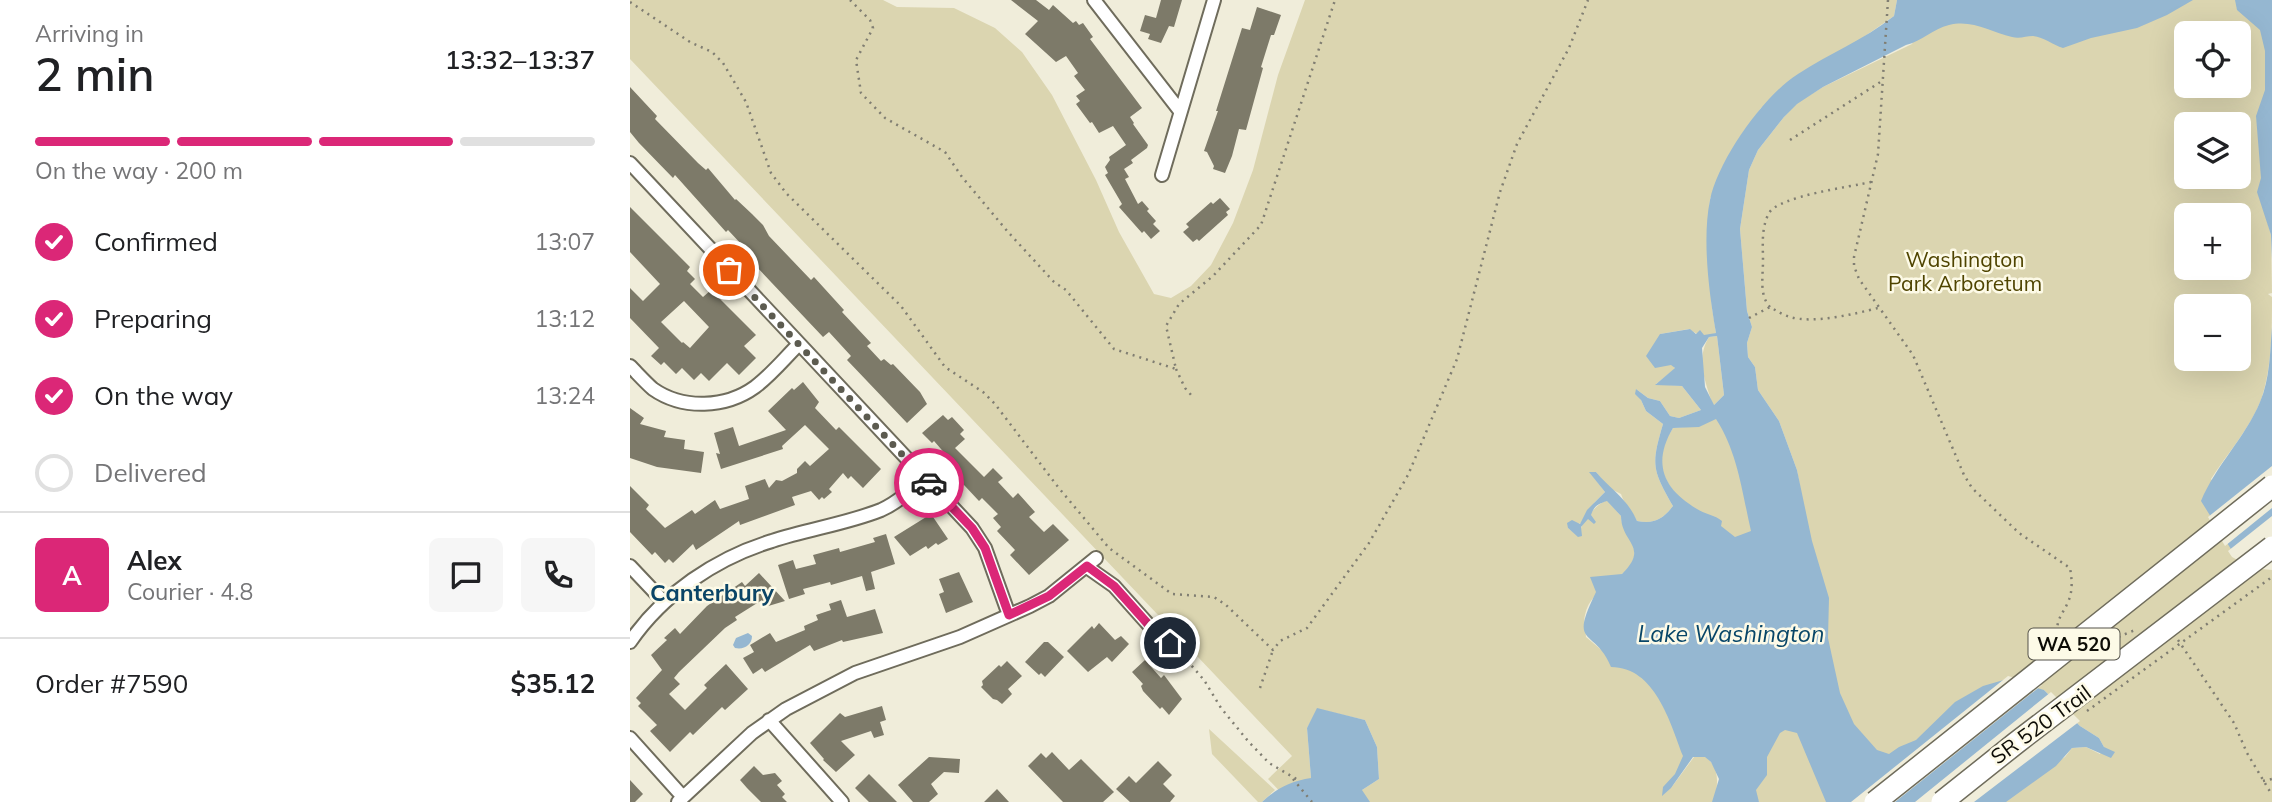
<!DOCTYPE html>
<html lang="en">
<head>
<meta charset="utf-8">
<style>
	:root { --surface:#fff; --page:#f6f6f6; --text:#202124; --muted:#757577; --line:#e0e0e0; --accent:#db2777 }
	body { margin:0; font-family:Mulish,sans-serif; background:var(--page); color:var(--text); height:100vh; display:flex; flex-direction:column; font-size:26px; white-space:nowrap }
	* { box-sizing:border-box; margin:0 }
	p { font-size:23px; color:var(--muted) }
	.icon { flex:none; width:38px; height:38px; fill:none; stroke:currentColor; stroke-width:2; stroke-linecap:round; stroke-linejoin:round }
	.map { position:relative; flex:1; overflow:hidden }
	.panel { display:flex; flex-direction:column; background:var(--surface); width:630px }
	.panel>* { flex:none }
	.tools { position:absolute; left:1544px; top:21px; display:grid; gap:14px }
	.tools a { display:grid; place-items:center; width:77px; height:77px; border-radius:10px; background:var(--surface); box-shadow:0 7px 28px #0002; font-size:35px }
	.pin { position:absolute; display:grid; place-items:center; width:60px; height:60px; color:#fff; margin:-30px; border:4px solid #fff; border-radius:50%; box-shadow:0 2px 7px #0007 }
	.courier { position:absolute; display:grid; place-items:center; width:70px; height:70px; margin:-35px; border:5px solid #db2777; border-radius:50%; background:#fff; color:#222; box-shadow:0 2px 9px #0007 }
	.head em { font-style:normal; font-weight:600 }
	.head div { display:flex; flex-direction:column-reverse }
	.head { display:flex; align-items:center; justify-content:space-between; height:119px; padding:0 35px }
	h1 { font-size:46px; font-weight:600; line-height:52px }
	.bar { display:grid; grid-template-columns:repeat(4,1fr); gap:10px 7px; align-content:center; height:84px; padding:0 35px }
	.bar i { height:9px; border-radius:5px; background:var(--line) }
	.bar .current { background:var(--accent) }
	.bar p { grid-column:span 4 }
	.line { display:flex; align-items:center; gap:18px; padding:0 35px; border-top:2px solid var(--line) }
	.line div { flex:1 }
	.round { display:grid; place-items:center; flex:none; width:74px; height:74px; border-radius:10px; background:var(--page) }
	ol { padding:0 35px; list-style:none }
	li { display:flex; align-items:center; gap:21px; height:77px }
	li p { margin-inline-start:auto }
	li .icon { padding:7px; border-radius:50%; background:var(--accent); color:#fff; stroke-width:4 }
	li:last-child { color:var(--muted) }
	li i { width:38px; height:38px; border:4px solid var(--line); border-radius:50% }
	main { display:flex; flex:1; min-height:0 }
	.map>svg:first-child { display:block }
	.green { fill:#dbd5b0; fill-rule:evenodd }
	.water { fill:#95b7d1; fill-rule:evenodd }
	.pier { fill:#f0edda }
	.building { fill:#7d7a69; fill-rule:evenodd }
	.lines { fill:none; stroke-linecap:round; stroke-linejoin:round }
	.street-casing { stroke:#6f6c5c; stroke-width:16 }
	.path { stroke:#807e72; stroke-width:2.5; stroke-dasharray:2 5; stroke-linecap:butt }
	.street { stroke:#fff; stroke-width:12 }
	.highway-bridge-casing { stroke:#6f6c5c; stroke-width:24; stroke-linecap:butt }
	.path-bridge { stroke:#807e72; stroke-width:2.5; stroke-dasharray:2 5; stroke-linecap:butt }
	.highway-bridge { stroke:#fff; stroke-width:21 }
	.done { stroke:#5c5b50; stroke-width:7; stroke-dasharray:0 12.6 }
	.route { stroke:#db2777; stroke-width:9 }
	.labels { text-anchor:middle; stroke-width:5; stroke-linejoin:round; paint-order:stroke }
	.shield { fill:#fdfae7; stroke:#55534a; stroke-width:2 }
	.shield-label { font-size:19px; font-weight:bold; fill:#0d0c06 }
	.park-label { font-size:21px; fill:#4f4400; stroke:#fdfae7 }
	.street-label { font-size:21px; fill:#0d0c06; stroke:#fdfae7 }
	.neighbourhood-label { font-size:23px; font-weight:bold; fill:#0b4567; stroke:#fdfae7 }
	.water-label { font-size:23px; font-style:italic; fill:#084668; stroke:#fdfae7 }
</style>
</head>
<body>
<main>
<section class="panel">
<div class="head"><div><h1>2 min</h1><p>Arriving in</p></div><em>13:32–13:37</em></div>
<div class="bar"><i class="current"></i><i class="current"></i><i class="current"></i><i></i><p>On the way · 200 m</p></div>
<ol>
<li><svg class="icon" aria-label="check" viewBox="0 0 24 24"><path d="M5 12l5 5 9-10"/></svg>Confirmed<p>13:07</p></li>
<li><svg class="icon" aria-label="check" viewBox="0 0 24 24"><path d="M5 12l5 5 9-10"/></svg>Preparing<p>13:12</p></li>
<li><svg class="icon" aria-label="check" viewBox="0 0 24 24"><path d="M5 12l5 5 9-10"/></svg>On the way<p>13:24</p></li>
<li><i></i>Delivered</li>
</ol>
<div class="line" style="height:126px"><b class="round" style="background:var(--accent);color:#fff">A</b><div><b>Alex</b><p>Courier · 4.8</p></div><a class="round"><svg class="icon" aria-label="chat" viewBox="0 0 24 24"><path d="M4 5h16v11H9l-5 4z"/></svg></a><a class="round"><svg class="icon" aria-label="phone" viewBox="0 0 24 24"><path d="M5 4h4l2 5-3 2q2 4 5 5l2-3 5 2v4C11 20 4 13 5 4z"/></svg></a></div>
<div class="line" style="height:91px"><div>Order #7590</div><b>$35.12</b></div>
</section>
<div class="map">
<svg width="1642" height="802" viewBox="0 0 1642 802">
	<rect width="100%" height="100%" fill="#f0edda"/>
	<path class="green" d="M0,0h253l14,7 57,1 41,20 27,24 30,43 44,85 23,52 35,62 17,4 20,-12 20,-21 22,-42 20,-53 25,-95 27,-75h592l-3,16 -133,92 -21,29 -17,31 -13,31 -3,43 5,66 4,25c-10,4 -18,3 -27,-4l-29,5 15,35 -19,15 26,2 19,24 -22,8 -9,-2 -10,-15 -12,-3 -12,-9 10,22 17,13c-12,41 -11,45 10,82 -11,14 -19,18 -36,15 -5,-10 -13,-17 -16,-27l-12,-6 -13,-16h-6l15,20 -10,10 -14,21 -13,5 10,8c3,-12 16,-31 29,-36l14,16c0,16 16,25 13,41 -5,23 -43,28 -49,58 -2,6 1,16 1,22l19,16 30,5 58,93 -22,37 23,-31h12c15,13 11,27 9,45h-359l6,-12 17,-11 -2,-32 -12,-27 -47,-11 -11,19 4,50 -23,22 -20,-21 24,-23 -662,-697z
		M1535,0h82l17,15 8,169 -6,33 5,18 1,58 -4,1 4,3c0,34 0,71 -11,103 -11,28 -34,54 -50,79l61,88v235h-279l72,-45 7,-9 14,-1 14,7 4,-7 -5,-9 -19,-12 -36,-36 -193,112 -2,-35 -52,-297 -18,-49 -21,-31 -3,-23 -7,-10 -1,-14 5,-16 -5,-16 -7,-82 9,-59 9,-20 26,-33 13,-14 26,-16 89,-43 12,-27zM1556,33h52v53h-52zM1556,124h52v53h-52zM1556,215h52v53h-52zM1556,306h52v53h-52z
		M1087,336l7,59 -11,11c-7,-23 -18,-46 -4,-69z
		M1085,413l16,5 33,123 -32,2c-24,-20 -68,-48 -71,-80 -2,-13 5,-24 12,-35l25,-2z
		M1132,689l43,49 39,64h-85l-19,-35z
		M579,729l66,61 -13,12h-4l-46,-48z"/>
	<path class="water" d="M1267,0h296l-26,15 -30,13 -46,10 -28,10c-10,-3 -19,-11 -30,-12 -7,0 -13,3 -21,1 -21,-5 -40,-18 -63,-12 -16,4 -27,16 -43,20l-83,42 -26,17 -13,13 -26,33 -9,20 -9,59 7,82 5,16 -5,16 1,14 7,10 3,23 21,31 18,49 15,71 17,57 -1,40 12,55 14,31 23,26 12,4 10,-7 17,-7 39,-38 28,-16 24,-7 37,11 36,36 19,12 5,9 11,5 -4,6 -25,-11 -14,1 -16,18 -50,36h-180l-29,-69 -12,-3 -5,3 -13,24v18l-11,15 3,12h-47l7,-23 -8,-17 -6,-5h-12l-22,31 -9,8 1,-9 12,-13 8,-18c-13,-34 -28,-89 -72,-89 -17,-41 -43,-18 -15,-75l-6,-15 32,-3c28,-28 -1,-31 -1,-58l-14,-15c-9,3 -13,5 -16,14l5,7 -2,2 -6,-5 -7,8 1,9 -4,1 -10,-9 -1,-5 5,-3 8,4 7,-14 18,-18 -16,-20h7c15,18 31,26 41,49 17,3 25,-1 36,-15 -21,-37 -22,-41 -10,-82l-17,-13 -5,-11 -6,-6 1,-5 12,9 12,3 10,15 9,2 22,-8 -19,-24 -27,-1 20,-17 -4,-3 -16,3 -9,-12 14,-22 30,-5 6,5 4,-4 4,5 12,-2c-7,-40 -14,-94 -6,-133 8,-40 54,-105 88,-126 32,-21 64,-33 96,-58zM1087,336l7,59 -10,10 -9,-18 -3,-39 7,-11zM1086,419c22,34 26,73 35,112l-16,6 -14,-11 1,-5c-7,-6 -17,-7 -25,-12 -34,-20 -45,-46 -24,-81l26,-1z
		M1605,0h37v259l-1,-24 -14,-43 4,-14 -5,-62 9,-26v-39l-5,-21 -23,-20z
		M1642,327v240l-38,-13 -33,-53c15,-36 44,-63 59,-99 10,-23 10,-50 12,-75z
		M118,633l4,3c0,9 -8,14 -17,12l-2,-3 3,-7z
		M687,708l48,12 12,27 2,32 -17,11 8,12h-108c15,-14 29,-21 49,-24l-4,-50z"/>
	<path class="pier" d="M1642,466v42l-47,38 -17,-29z
		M1642,516v54l-20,-2 -20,-11 -4,-6z
		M1378,676l34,9 -147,117h-44z
		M1421,692l29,29 -106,81h-59z"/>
	<path class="building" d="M381,0h25l13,10 4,-5 20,18 3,-2 3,4 4,-2 10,14 -3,2 52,69 -12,9 4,6 -1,1 15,21 -1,3 -16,12 2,3 -9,6 5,8 -4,2 13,25 4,-3 7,8 -2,2 9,10 -3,3 7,7 -9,8 -7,-8 -2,2 -23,-26 3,-3 -17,-29 3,-2 -3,-6 5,-7 -1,-3 17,-12 -13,-19 -14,7 -7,-11 -2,1 -14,-19 4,-3 -4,-5 9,-6 -11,-14 4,-3 -12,-17 -10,6 -31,-28 13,-13z
		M531,0h21l-8,27 -5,-1 -8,17 -13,-4 2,-5 -10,-3 5,-16 11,3z
		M627,7l24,8 -7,20h-3l-10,32 2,1 -17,62 -7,-1 -7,27 -7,17 -12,-4 1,-3 -7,-14 -3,-1 14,-40h-2l26,-83 8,2z
		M0,87l27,29 -2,3 43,44 8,7 2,-2 27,32 1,-1 16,15 11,11 6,11 42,44 3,-3 30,33 -2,2 29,31 -4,3 14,15 3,-2 7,6 2,-1 27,28 7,12 -20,19 -60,-63 4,-4 -22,-24 -6,5 -69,-73 3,-3 -29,-31 -2,2 -51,-57 -2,3 -34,-35 -9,-11z
		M590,198l10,11 -4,3 2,3 -29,26 -2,-2 -4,3 -10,-10 6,-5 -3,-3 25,-22 2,2z
		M0,207l60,60 -3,4 8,8 -5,5 13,13 8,-7 45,45 -12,11 12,12 -17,17 -12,-12 -18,18 -8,-8 -7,7 -12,-12 -6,6 -12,-12 -3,3 -10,-9 8,-8 -29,-30v-30l13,13 17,-17 -30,-32zM54,301l25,26 -19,21 -7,-6 -1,1 -21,-21z
		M173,382l16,20 -4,6 21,22 3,-3 42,42 -18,19 -12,-12 -3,3 -5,-6 -14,16 3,3 -8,7 -2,-2 -3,3 -8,-9 -19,6 3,8 -55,20 -1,-4 -43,29 -3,-6 -20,19 -4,-4 -4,4 -10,-11 -3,3 -22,-23v-46l19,19 -3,4 19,19 27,-18 3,4 20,-14 5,9 29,-10 -4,-13 20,-7 4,9 7,-8 6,1 15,-8v-4l8,-8 5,5 19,-17 -24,-24 -23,21 1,3 -62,20 -5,-16 4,1 -6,-21 19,-6 6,19 47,-16 -18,-19 24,-23 2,2z
		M0,408l14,10 -4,6 26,7 -2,6 21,3 -1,9 20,3 -3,21 -44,-6 -27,-9z
		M313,415l5,5 4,-3 12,13 -4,4 5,5 -10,9 29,29 9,-9 10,10 -5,4 15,16 5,-5 17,19 -6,5 15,15 9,-8 16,16 -40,35 -19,-20 5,-5 -18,-19 4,-4 -8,-9 5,-4 -16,-16 -3,3 -30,-32 5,-5 -20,-23 -2,2 -10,-10z
		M301,514l17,25 -10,6 -2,-2 -8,6 -2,-3 -16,10 -16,-19z
		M256,534l9,30 -24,8 4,17 -9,2 -4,-15 -31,9 -1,-3 -27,7 2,5 -16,5 -11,-34 15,-5 3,9 20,-5 -3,-9 26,-7 1,4 35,-10 -2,-4z
		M329,572l14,30 -27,11 -7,-19 5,-2 -5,-13z
		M129,573l26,28 -20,6 -3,-7 -27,17 2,3 -12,8 -46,44 -5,6 6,6 -11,10 16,16 22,-22 -3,-3 22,-21 22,25 -23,21 -3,-3 -29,28 -3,-3 -20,20 -20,-21 7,-6 -19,-19 3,-3 -5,-5 26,-28 -11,-15 16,-15 -3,-2 11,-10 5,6 27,-28 35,-24 3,4z
		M211,600l6,17 28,-8 8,24 -40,9 -1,-2 -28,11 -4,-6 -45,27 -3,-4 -9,6 -10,-16 11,-6 -4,-7 20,-12 6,9 29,-12 -1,-4 14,-6 -2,-5 15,-5 -2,-6z
		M469,623l16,17 6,-4 8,8 -17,18 -5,-5 -19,15 -21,-21 25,-25 2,3z
		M414,642h4l16,15 -19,20 -4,-4 -2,2 -14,-13z
		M515,660l16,18 3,-3 18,24 -13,16 -7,-8 -2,2 -17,-18 -2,-5 2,-2 -11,-12z
		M377,661l15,15 -14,13 4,5 -10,10 -5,-4 -4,-1 -12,-12 2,-2 -1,-4 17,-16 2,2z
		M252,706l4,14 -6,2 4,13 -10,3 -3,-7 -30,10 14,14 -19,17 -13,-12 1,-1 -14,-16 30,-30 5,4z
		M422,752l17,18 12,-11 33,33 -11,10h-40l-35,-36 13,-13 5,5z
		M299,757l31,2 -1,14 -15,-1 -13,12 7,10 -9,8h-16l-15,-17z
		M528,761l14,14 -9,9 12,12 -5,6h-40l-14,-13 13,-13 7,7z
		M124,766l9,9 12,-2 7,8 -5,4 8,9 -3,3 5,5h-26l-14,-14 -7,-8z
		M239,774l28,28h-28l-14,-14z
		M0,780l13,14 -8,8h-5z
		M367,789l12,13h-25z"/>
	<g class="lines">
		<defs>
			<path id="street" d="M464,0l86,111
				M0,163l342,365 13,20 24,67
				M532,175l52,-175
				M0,366c7,7 15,16 23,23 30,21 73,19 102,-2 16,-12 29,-28 43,-42
				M0,566l34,36
				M457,567l27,19 50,56 6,1
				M0,642c33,-48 86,-84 142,-101 36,-12 74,-17 109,-31 16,-7 30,-20 43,-32
				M139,720l73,82
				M0,738l53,59
				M48,802l74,-69 34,-24 69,-36 105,-36 70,-31 19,-10 47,-38"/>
		</defs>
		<use href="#street" class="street-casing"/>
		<path class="path" d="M220,0l20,20 3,8 -17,32 5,33 24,25 60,34 17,25 46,55 46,50 12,8 48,59 62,20 -10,-43 13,-22 34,-28 48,-51 74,-225
			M1258,0l-10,154 -24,103v9l5,13 54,76 51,120 8,13 47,45 51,35c2,11 3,23 -2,34 -5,12 -13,18 -10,32
			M0,2l60,40 22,10 11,11 23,39 25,71 15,20 115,113 44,61 38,25 12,12 63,83 51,61 63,46 42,3 12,8 47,45 7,-9 27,-13 62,-85 39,-68 49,-116 43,-167 17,-48 52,-96 19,-48
			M1160,140l92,-59
			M1140,307c-11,-12 -7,-30 -7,-46 0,-16 -2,-33 6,-48 10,-17 81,-26 102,-31
			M1119,318l21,-11c7,4 13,8 20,10 24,7 64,-3 88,-9
			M546,369l9,19 7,8
			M1548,640l56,83 13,30 25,42
			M1469,645l36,-15
			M548,650l26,30 17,28 27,33 21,22 29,17
			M630,688l13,-38
			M663,779l19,23
			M1633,781l9,-2"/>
		<use href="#street" class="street"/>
		<defs>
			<path id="highway-bridge" d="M1245,802l397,-316
				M1312,802l74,-59 256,-196"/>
		</defs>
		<use href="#highway-bridge" class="highway-bridge-casing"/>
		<path class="path-bridge" d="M1457,711l185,-134"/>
		<use href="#highway-bridge" class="highway-bridge"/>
	</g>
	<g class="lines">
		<path class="done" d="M99,270l200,213"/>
		<path class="route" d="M299,483l43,45 13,20 24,67 40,-19 38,-30 27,20 50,56 6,1"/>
	</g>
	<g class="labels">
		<rect class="shield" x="1398.5" y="628.5" width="91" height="31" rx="5"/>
		<g class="shield-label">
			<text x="1444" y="651">WA 520</text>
		</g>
		<g class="park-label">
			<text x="1335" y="267">Washington<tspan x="1335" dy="24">Park Arboretum</tspan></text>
		</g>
		<g class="street-label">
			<text transform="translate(1411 725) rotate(-36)" y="7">SR 520 Trail</text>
		</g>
		<g class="neighbourhood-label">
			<text x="82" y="601">Canterbury</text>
		</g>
		<g class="water-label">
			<text x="1101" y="642">Lake Washington</text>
		</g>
	</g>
</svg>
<div class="tools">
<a><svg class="icon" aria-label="locate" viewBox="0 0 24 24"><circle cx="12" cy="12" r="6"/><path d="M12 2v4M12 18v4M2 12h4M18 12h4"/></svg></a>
<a><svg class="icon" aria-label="layers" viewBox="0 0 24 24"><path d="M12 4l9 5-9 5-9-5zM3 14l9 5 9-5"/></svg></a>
<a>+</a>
<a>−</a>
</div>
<div class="pin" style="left:99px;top:270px;background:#ea580c"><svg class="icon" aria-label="bag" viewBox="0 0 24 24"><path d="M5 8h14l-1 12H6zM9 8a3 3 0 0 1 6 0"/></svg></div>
<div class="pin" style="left:540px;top:643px;background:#1f2937"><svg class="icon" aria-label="home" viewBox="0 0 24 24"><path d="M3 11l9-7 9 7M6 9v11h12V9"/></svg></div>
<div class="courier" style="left:299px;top:483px"><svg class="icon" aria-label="car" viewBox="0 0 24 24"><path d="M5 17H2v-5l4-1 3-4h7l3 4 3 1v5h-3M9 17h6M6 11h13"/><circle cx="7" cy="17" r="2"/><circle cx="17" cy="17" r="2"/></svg></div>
</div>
</main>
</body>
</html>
